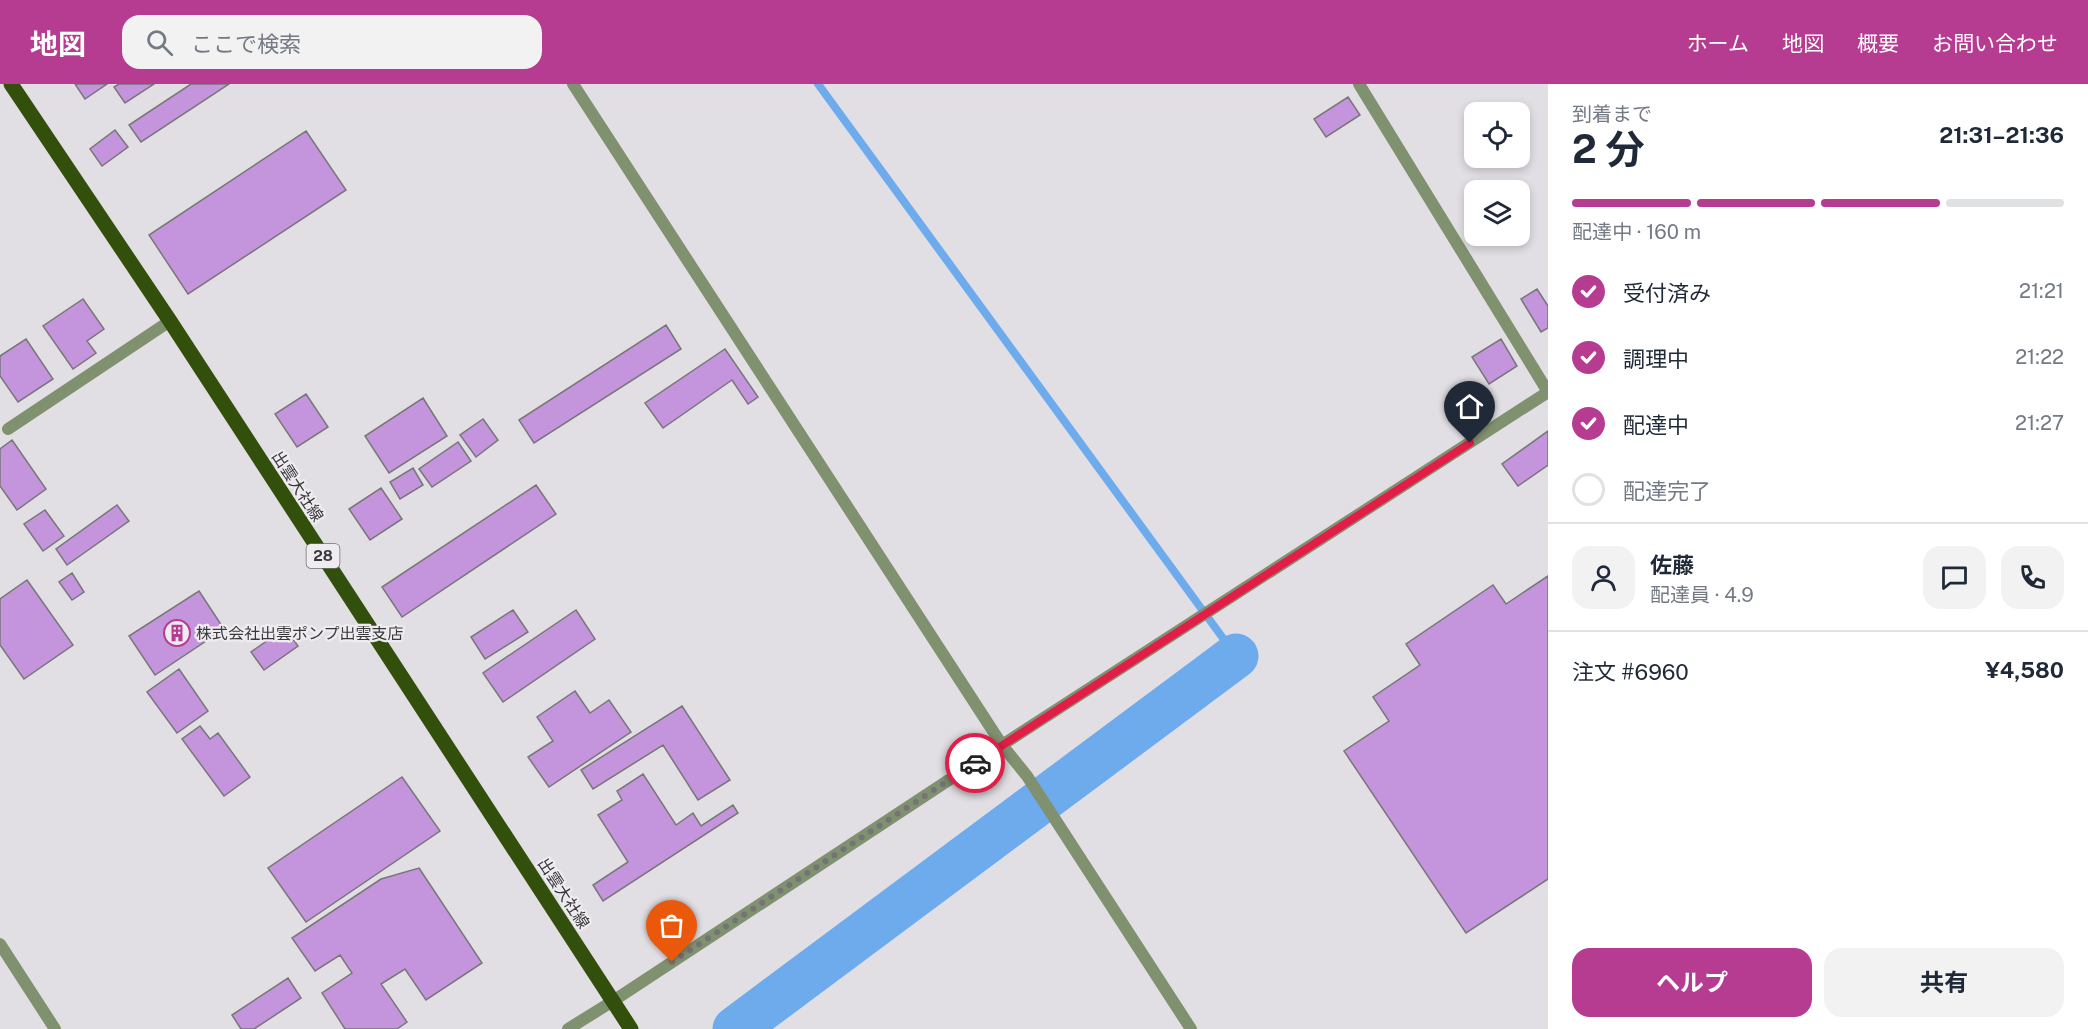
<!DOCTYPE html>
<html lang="ja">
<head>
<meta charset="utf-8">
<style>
	:root { --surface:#fff; --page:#f2f2f3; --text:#1f2937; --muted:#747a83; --line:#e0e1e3; --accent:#b53c91 }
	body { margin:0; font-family:"Public Sans","Noto Sans JP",sans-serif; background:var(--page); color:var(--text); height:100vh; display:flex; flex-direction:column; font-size:22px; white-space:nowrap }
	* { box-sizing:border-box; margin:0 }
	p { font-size:20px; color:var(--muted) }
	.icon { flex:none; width:33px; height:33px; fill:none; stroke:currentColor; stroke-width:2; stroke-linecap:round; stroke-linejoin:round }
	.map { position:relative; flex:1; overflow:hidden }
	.side { display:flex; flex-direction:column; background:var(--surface); width:540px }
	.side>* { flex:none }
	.controls { position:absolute; left:1464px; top:18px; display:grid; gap:12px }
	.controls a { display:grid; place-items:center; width:66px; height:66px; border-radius:12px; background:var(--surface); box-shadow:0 3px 9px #0003; font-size:30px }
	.pin { position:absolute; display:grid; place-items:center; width:51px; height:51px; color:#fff; margin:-62px -26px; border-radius:50% 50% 50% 0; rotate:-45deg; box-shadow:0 0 6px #0007 }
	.pin .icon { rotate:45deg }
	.courier { position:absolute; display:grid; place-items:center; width:60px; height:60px; margin:-30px; border:4px solid #e11d48; border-radius:50%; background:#fff; color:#222; box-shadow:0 2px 8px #0007 }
	.summary em { font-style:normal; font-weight:700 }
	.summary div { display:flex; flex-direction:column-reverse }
	.summary { display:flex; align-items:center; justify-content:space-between; height:102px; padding:0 24px }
	h1 { font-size:39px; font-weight:700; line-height:45px }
	.bar { display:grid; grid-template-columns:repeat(4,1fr); gap:9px 6px; align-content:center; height:72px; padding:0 24px }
	.bar i { height:8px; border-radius:4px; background:var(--line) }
	.bar .selected { background:var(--accent) }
	.bar p { grid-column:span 4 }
	.line { display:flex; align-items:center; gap:15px; padding:0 24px; border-top:2px solid var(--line) }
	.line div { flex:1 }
	.round { display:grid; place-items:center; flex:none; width:63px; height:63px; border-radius:18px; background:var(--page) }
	ol { padding:0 24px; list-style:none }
	li { display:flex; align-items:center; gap:18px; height:66px }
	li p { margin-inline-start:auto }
	li .icon { padding:6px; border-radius:50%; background:var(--accent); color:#fff; stroke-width:4 }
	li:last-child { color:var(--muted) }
	li i { width:33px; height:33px; border:3px solid var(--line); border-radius:50% }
	.primary-button { display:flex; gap:12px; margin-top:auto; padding:12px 24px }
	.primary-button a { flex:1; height:69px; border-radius:18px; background:var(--accent); color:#fff; font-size:24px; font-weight:700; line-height:69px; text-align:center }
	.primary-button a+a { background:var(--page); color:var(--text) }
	header { display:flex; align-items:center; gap:36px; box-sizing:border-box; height:84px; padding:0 30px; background:var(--accent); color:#fff }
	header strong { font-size:28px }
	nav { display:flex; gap:33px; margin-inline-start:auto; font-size:21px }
	.search { width:420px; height:54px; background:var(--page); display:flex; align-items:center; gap:15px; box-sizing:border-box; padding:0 21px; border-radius:18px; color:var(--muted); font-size:22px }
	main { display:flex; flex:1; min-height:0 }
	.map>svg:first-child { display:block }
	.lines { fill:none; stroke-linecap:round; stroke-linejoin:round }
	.stream { stroke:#6dabec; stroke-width:8 }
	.river { stroke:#6dabec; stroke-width:45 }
	.building { fill:#c494dd; stroke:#79767a; stroke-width:1.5 }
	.minor { stroke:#809170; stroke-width:12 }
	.tertiary { stroke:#809170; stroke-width:12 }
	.primary { stroke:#324f0b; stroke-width:15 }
	.done { stroke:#757376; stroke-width:6; stroke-dasharray:0 10.8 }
	.route { stroke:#e11d48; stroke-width:8 }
	.labels { text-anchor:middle; stroke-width:4.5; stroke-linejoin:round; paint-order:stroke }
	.shield { fill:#efecf1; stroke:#706f71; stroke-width:1.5 }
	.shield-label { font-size:15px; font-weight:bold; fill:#3a393a }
	.street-label { font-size:16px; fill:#3a393a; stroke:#efecf1 }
	.poi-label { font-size:16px; fill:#3a393a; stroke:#efecf1; text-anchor:start }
</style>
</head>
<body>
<header>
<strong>地図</strong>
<div class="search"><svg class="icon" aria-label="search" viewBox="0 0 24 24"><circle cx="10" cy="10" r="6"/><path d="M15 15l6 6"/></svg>ここで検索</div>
<nav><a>ホーム</a><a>地図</a><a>概要</a><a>お問い合わせ</a></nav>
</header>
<main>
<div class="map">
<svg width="1548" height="945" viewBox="0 0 1548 945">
	<rect width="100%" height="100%" fill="#e2dfe4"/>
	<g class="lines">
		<path class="stream" d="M818,0l418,572"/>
		<path class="river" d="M735,945l501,-373"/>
	</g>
	<path class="building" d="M75,0h32l-22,15z
		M119,0h35l-29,19 -11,-16z
		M191,0h38l-88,58 -12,-17z
		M1348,13l12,18 -34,22 -12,-18z
		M115,46l13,17 -26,19 -12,-17z
		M306,47l40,59 -158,104 -39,-59z
		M1537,205l11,17v22l-7,4 -20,-33z
		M83,215l21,30 -17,12 9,12 -23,16 -30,-43z
		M666,241l15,24 -147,94 -15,-23z
		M26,255l27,40 -35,23 -18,-26v-20z
		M1501,255l16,27 -28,18 -17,-27z
		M725,265l33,48 -10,7 -16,-24 -69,48 -18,-25z
		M306,310l22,33 -31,20 -22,-33z
		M423,314l24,38 -58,37 -24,-37z
		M483,335l15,21 -22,17 -16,-22z
		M1548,347v34l-30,21 -16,-22z
		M12,356l34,49 -29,21 -17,-24v-37z
		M458,358l13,19 -39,26 -13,-18z
		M413,384l10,17 -23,14 -10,-17z
		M536,401l20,29 -154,103 -20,-30z
		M381,404l21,31 -32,21 -21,-31z
		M117,421l12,16 -62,44 -11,-16z
		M45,426l19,26 -21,15 -19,-27z
		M72,489l12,19 -12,8 -13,-18z
		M1548,492v303l-82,54 -122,-182 45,-30 -16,-24 47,-32 -14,-21 87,-59 13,19z
		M27,496l46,65 -49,34 -24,-34v-46z
		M199,507l25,38 -69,46 -26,-39z
		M513,526l15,22 -43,27 -14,-22z
		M576,526l19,29 -92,63 -20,-29z
		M285,544l13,18 -34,24 -13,-18z
		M179,585l29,42 -31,22 -30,-41z
		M575,607l15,22 19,-13 22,32 -82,55 -21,-30 25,-16 -16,-24z
		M682,622l48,74 -32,20 -35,-55 -70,44 -12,-19z
		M200,642l10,13 8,-6 32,44 -26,19 -42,-57z
		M643,690l33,51 17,-12 8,13 32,-21 5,8 -135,88 -10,-16 35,-23 -30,-47 24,-15 -5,-9z
		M402,693l38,54 -134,91 -38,-54z
		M419,784l63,95 -56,37 -21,-31 -24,15 26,38 -10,7h-52l-23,-36 30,-20 -12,-18 -25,16 -23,-33 89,-59z
		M288,894l13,20 -47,31h-13l-9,-14z"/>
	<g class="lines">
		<path class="minor" d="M573,0l429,661 25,31 164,253
			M1359,0l189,308
			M8,345l162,-108
			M0,860l55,85
			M568,945l45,-28"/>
		<path class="tertiary" d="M613,917l389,-256 546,-353"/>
		<path class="primary" d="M11,0l159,237 461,708"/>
	</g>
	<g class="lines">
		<path class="done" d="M672,878l303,-199"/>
		<path class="route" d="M975,679l495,-320"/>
	</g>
	<defs>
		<symbol id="building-ring" viewBox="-11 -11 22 22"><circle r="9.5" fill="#efecf1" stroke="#b53c91" stroke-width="1.5"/><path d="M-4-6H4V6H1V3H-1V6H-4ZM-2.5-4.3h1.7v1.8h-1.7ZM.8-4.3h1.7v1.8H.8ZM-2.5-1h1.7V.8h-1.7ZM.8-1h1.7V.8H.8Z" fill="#b53c91"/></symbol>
	</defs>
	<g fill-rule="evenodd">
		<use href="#building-ring" x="162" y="534" width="30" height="30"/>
	</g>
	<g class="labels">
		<rect class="shield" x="306.5" y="460" width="33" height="24" rx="4.5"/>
		<g class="shield-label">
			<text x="323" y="477">28</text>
		</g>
		<g class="street-label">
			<text transform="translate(298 402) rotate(57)" y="6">出雲大社線</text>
			<text transform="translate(564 809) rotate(57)" y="6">出雲大社線</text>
		</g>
		<g class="poi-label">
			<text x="196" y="555">株式会社出雲ポンプ出雲支店</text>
		</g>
	</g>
</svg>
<div class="controls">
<a><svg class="icon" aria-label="locate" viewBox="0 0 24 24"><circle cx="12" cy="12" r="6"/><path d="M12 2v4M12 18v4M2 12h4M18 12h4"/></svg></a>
<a><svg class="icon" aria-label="layers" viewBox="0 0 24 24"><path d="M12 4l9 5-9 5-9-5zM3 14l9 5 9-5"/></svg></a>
</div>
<div class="pin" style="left:672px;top:878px;background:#ea580c"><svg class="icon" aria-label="bag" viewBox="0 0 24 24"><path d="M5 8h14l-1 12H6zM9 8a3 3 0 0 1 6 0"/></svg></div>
<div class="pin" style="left:1470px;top:359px;background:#1f2937"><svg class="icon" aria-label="home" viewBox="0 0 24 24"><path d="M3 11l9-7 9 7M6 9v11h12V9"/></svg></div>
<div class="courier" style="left:975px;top:679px"><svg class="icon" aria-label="car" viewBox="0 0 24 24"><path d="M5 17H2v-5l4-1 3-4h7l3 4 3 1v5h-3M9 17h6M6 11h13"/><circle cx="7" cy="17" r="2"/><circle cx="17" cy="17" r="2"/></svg></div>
</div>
<section class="side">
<div class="summary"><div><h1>2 分</h1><p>到着まで</p></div><em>21:31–21:36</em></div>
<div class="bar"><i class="selected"></i><i class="selected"></i><i class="selected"></i><i></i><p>配達中 · 160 m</p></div>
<ol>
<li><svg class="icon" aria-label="check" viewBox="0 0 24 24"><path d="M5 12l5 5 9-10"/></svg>受付済み<p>21:21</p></li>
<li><svg class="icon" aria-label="check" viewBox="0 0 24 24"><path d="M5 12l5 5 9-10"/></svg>調理中<p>21:22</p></li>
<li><svg class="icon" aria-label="check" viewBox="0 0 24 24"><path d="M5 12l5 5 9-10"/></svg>配達中<p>21:27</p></li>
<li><i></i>配達完了</li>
</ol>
<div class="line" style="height:108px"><a class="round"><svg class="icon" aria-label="person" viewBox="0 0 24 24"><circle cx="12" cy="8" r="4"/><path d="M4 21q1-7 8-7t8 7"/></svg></a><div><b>佐藤</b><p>配達員 · 4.9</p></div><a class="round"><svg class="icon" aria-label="chat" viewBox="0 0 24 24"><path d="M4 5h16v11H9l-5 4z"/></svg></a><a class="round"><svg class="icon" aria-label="phone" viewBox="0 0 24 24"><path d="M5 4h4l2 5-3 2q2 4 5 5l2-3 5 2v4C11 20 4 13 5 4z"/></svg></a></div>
<div class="line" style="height:78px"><div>注文 #6960</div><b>¥4,580</b></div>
<div class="primary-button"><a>ヘルプ</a><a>共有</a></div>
</section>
</main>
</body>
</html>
